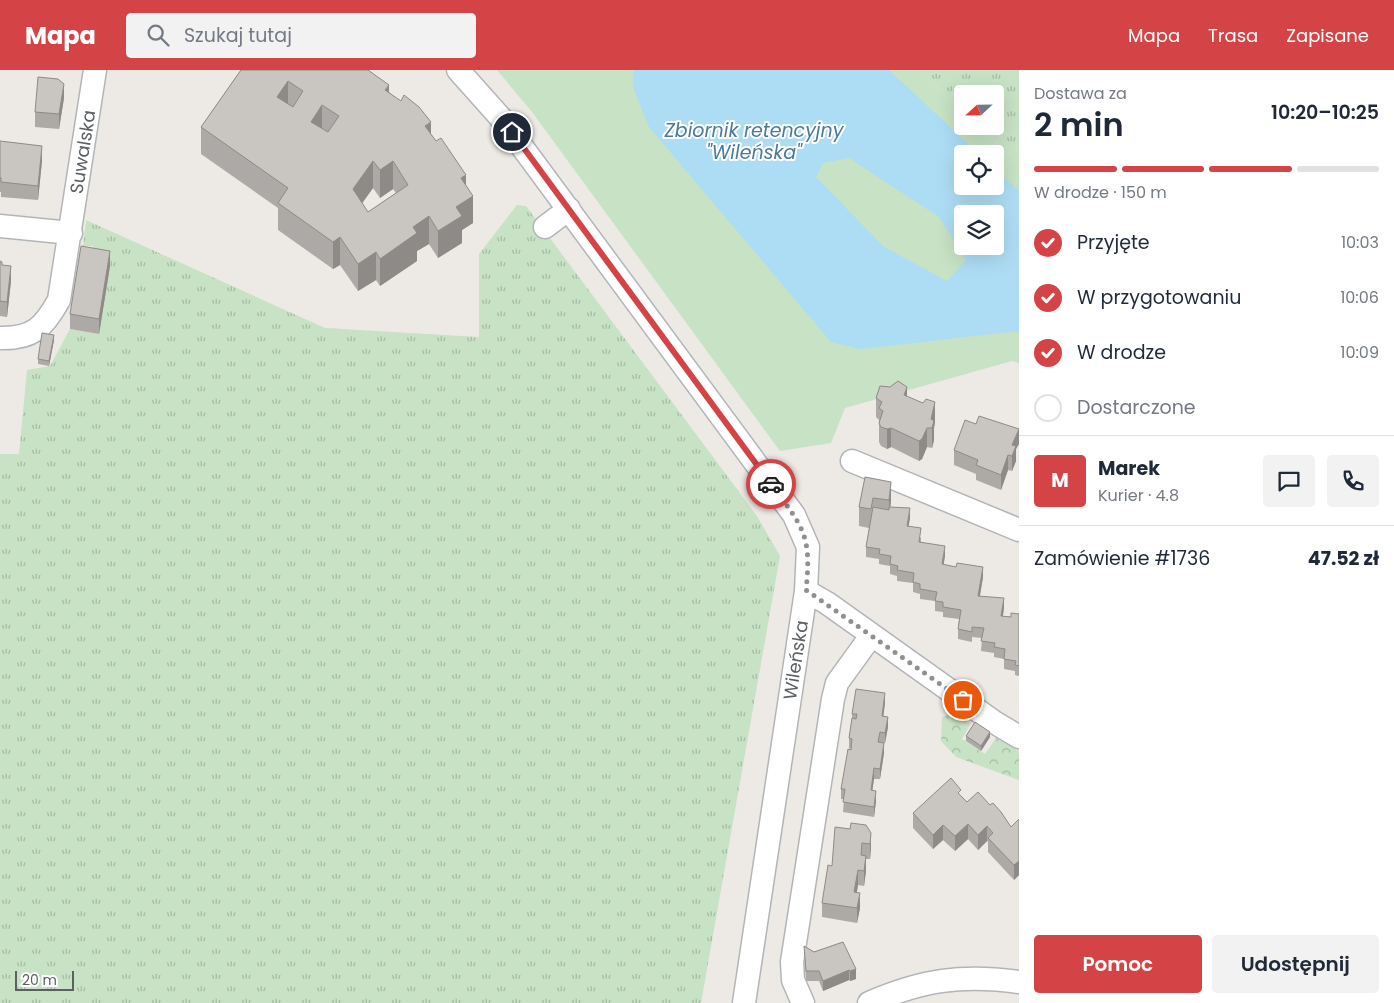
<!DOCTYPE html>
<html lang="pl">
<head>
<meta charset="utf-8">
<style>
	:root { --surface:#fff; --page:#f2f2f3; --text:#1f2937; --muted:#747a83; --line:#e0e1e3; --accent:#d44447 }
	body { margin:0; font-family:Poppins,sans-serif; background:var(--page); color:var(--text); height:100vh; display:flex; flex-direction:column; font-size:19px; white-space:nowrap }
	* { box-sizing:border-box; margin:0 }
	p { font-size:16px; color:var(--muted) }
	.icon { flex:none; width:28px; height:28px; fill:none; stroke:currentColor; stroke-width:2; stroke-linecap:round; stroke-linejoin:round }
	.map { position:relative; flex:1; overflow:hidden }
	.details { display:flex; flex-direction:column; background:var(--surface); width:375px }
	.details>* { flex:none }
	.needle { width:32px; rotate:248deg }
	.fabs { position:absolute; left:954px; top:15px; display:grid; gap:10px }
	.fabs a { display:grid; place-items:center; width:50px; height:50px; border-radius:5px; background:var(--surface); box-shadow:0 5px 20px #0002; font-size:25px }
	.scale { position:absolute; left:15px; bottom:12px; width:59px; box-sizing:border-box; padding-left:5px; border:2px solid #5d6063; border-top:0; font-size:14px; line-height:18px; white-space:nowrap; color:#5d6063; -webkit-text-stroke:4px #fff; paint-order:stroke }
	.pin { position:absolute; display:grid; place-items:center; width:42px; height:42px; color:#fff; margin:-21px; border:2px solid #fff; border-radius:50%; box-shadow:0 1px 5px #0007 }
	.courier { position:absolute; display:grid; place-items:center; width:50px; height:50px; margin:-25px; border:4px solid #d44447; border-radius:50%; background:#fff; color:#222; box-shadow:0 1px 6px #0007 }
	.head em { font-style:normal; font-weight:600 }
	.head div { display:flex; flex-direction:column-reverse }
	.head { display:flex; align-items:center; justify-content:space-between; height:85px; padding:0 15px }
	h1 { font-size:32px; font-weight:600; line-height:38px }
	.bar { display:grid; grid-template-columns:repeat(4,1fr); gap:8px 5px; align-content:center; height:60px; padding:0 15px }
	.bar i { height:6px; border-radius:4px; background:var(--line) }
	.bar .current { background:var(--accent) }
	.bar p { grid-column:span 4 }
	.line { display:flex; align-items:center; gap:12px; padding:0 15px; border-top:1px solid var(--line) }
	.line div { flex:1 }
	.round { display:grid; place-items:center; flex:none; width:52px; height:52px; border-radius:5px; background:var(--page) }
	ol { padding:0 15px; list-style:none }
	li { display:flex; align-items:center; gap:15px; height:55px }
	li p { margin-inline-start:auto }
	li .icon { padding:5px; border-radius:50%; background:var(--accent); color:#fff; stroke-width:4 }
	li:last-child { color:var(--muted) }
	li i { width:28px; height:28px; border:2px solid var(--line); border-radius:50% }
	.action { display:flex; gap:10px; margin-top:auto; padding:10px 15px }
	.action a { flex:1; height:58px; border-radius:5px; background:var(--accent); color:#fff; font-size:20px; font-weight:600; line-height:58px; text-align:center }
	.action a+a { background:var(--page); color:var(--text) }
	header { display:flex; align-items:center; gap:30px; box-sizing:border-box; height:70px; padding:0 25px; background:var(--accent); color:#fff }
	header strong { font-size:24px }
	nav { display:flex; gap:28px; margin-inline-start:auto; font-size:18px }
	.search { width:350px; height:45px; background:var(--page); display:flex; align-items:center; gap:12px; box-sizing:border-box; padding:0 18px; border-radius:5px; color:var(--muted); font-size:19px }
	main { display:flex; flex:1; min-height:0 }
	.map>svg:first-child { display:block }
	.grass { fill:url(#grass-tufts) }
	.forest { fill:url(#forest-crowns) }
	.green { fill:#c7e2c4; fill-rule:evenodd }
	.water { fill:#adddf5; fill-rule:evenodd }
	.lines { fill:none; stroke-linecap:round; stroke-linejoin:round }
	.minor-casing { stroke:#b2b5b8; stroke-width:25 }
	.minor { stroke:#fff; stroke-width:22 }
	.wall { fill:#ada9a6; fill-rule:evenodd }
	.shaded-wall { fill:#8d8a87 }
	.building { fill:#c9c5c1; stroke:#8d8a87; fill-rule:evenodd }
	.done { stroke:#8f9090; stroke-width:5; stroke-dasharray:0 9 }
	.route { stroke:#d44447; stroke-width:6 }
	.labels { text-anchor:middle; stroke-width:4; stroke-linejoin:round; paint-order:stroke }
	.street-label { font-size:18px; fill:#5d6063; stroke:#fff }
	.water-label { font-size:19px; font-style:italic; fill:#497a9c; stroke:#fff }
</style>
</head>
<body>
<header>
<strong>Mapa</strong>
<div class="search"><svg class="icon" aria-label="search" viewBox="0 0 24 24"><circle cx="10" cy="10" r="6"/><path d="M15 15l6 6"/></svg>Szukaj tutaj</div>
<nav><a>Mapa</a><a>Trasa</a><a>Zapisane</a></nav>
</header>
<main>
<div class="map">
<svg width="1019" height="933" viewBox="0 0 1019 933">
	<defs>
		<pattern id="grass-tufts" width="24" height="20" patternUnits="userSpaceOnUse" patternTransform="scale(1.25)"><rect width="24" height="20" fill="#c7e2c4"/><path d="M3 7l-1-3M5 7V3M7 7l1-3M15 17l-1-3M17 17v-4M19 17l1-3" fill="none" stroke="#a5bba3"/></pattern>
		<pattern id="forest-crowns" width="20" height="18" patternUnits="userSpaceOnUse" patternTransform="scale(1.25)"><rect width="20" height="18" fill="#c7e2c4"/><path d="M2 6a3 3 0 1 1 6 0M12 15a3 3 0 1 1 6 0" fill="none" stroke="#a5bba3"/></pattern>
	</defs>
	<rect width="100%" height="100%" fill="#edeae5"/>
	<path class="grass" d="M919,0h100v94l-40,-38h16v-32h-33v17z
		M517,135l9,1 231,310 23,40 -79,447h-701v-549h19l8,-84 23,-4 20,-37 28,5 -5,-88h-10l3,-26 239,108 154,9v-83z"/>
	<path class="forest" d="M951,644l20,9 -9,16 23,15 11,-16 23,13v29l-63,-23 -15,-16 1,-24z"/>
	<path class="green" d="M497,0h422l43,41v15h17l40,38v199l-7,-2 -167,47 -14,35 -51,8 -248,-339zM962,84h33v32h-33zM962,144h33v32h-33z"/>
	<path class="water" d="M634,0h255l90,84h-17v32h33v-17l24,22v140l-158,18 -30,-7 -182,-215 -16,-40zM849,88l90,59 27,43 -19,21 -63,-34 -68,-70 7,-14zM962,144h33v32h-33z"/>
	<g class="lines">
		<defs>
			<path id="minor" d="M458,0l42,47 294,398 14,32 -2,44 -62,412
				M0,156l71,7
				M545,157l24,-18
				M0,268c33,1 44,-11 59,-38l36,-230
				M852,391l167,69
				M806,521l21,12 167,119 25,15
				M803,933l-10,-23 -1,-18 41,-263 4,-16 34,-47
				M869,933c53,-23 93,-29 150,-21"/>
		</defs>
		<use href="#minor" class="minor-casing"/>
		<use href="#minor" class="minor"/>
	</g>
	<path class="wall" d="M240,1l149,21 42,42 35,52 7,37 -11,7v13l-24,15 -9,-14 -12,7v10l-37,25 -4,-6 -18,11 -18,-26 -7,4 -55,-39v-22l-77,-54v-27zM373,118l7,10 13,-9 3,4 -28,19 -6,-9z
		M64,28l-5,31 -24,-2v-15z
		M0,71l42,20 -4,39 -37,-3v-5h-1z
		M0,191l11,20 -4,36 -7,-1z
		M110,196l-11,68 -29,-5v-15z
		M54,270l-5,26 -11,-2v-5z
		M907,327l28,25 -1,6v12l-2,8 -5,-1 -5,12 -3,2 -28,-14 -4,2 -6,-3 -2,-4v-22l-3,-3v-19z
		M1019,374l-3,5v12l-4,10 -4,-1 -7,20 -25,-10v-6l-22,-9v-15z
		M865,407l26,24 -1,6 20,11 -2,8 13,12v4l24,14 -2,9 40,12 -3,19 24,12 -1,8 8,1 8,-3v62l-4,-1v-4l-11,-2v-10l-10,-2v-4l-13,-2 1,-13 -10,-1v5l-14,-3v-10l1,-10 -16,-2v-5l-8,-1v-10l-15,-2v-5l-7,-2v-9l-16,-2v-5l-7,-2v-8l-11,-2v-5l-13,-2v-10l3,-19 -10,-2v-19z
		M885,633l-2,14 5,10 -3,16h-1v10l-4,26h-6l-2,12 4,10 -2,16 -31,-5 1,-13h-3v-10l10,-40 -2,-1v-10l3,-20v-4z
		M966,666l24,1 -9,14 -15,-10z
		M961,726l6,6 44,25 8,-8v56l-5,5 -26,-28v-10l-1,-1 -9,9 -10,-11 -13,12 -12,-11 -10,9 -20,-21v-15z
		M866,755l5,23 -1,11h-4v12l-2,15 -6,-1 -1,7 3,16 -3,15 -35,-6v-14l10,-37 18,-37z
		M843,872l13,37 -6,2 -1,-1 -26,11 -4,-10h-13l-2,-35 10,6z"/>
	<path class="shaded-wall" d="M288,11v27l-11,-11z
		M64,14v14l-5,31v-15z
		M389,15v27l-4,-22z
		M322,35v27l-11,-10z
		M431,52v27l-6,-23z
		M42,76v15l-4,39v-14z
		M373,91v27l-20,28v-27z
		M393,91v28l-13,9v-28z
		M466,105v25l7,-4v27l-11,7v13l-24,15v-27l18,-24 5,-29z
		M429,146v28l-12,7v10l-37,25v-27l33,-32z
		M340,167v28l-7,4v-27z
		M110,181v15l-11,68v-15z
		M376,182v28l-18,11v-27z
		M11,196v15l-4,36v-15z
		M54,265v5l-5,26v-5z
		M907,317v19l-3,-11z
		M935,332v20l-1,6v12l-2,8v-20l-1,-9z
		M891,358v19l-4,2v-20z
		M927,358v19l-5,12 -3,2v-20z
		M1019,359v15l-3,5v12l-4,10v-26z
		M1008,385v15l-7,20v-15z
		M891,412v19l-2,19v-20z
		M910,438v10l-3,18v-10z
		M945,476v10l-3,18v-10z
		M983,497v10l-5,29v-10z
		M1004,528v10l-3,18v-10z
		M885,623v10l-3,24v-11z
		M888,647v10l-3,16v-10z
		M990,662v5l-9,14v-5z
		M884,673v10l-4,26v-10z
		M874,698v11l-3,21v-10z
		M876,721v10l-2,16v-10z
		M968,754v15l-13,12v-15z
		M943,755v15l-10,9v-14z
		M987,756v15l-9,9v-15z
		M871,763v15l-1,11v-15z
		M866,786v15l-2,15v-15z
		M1019,791v14l-5,5v-15z
		M858,800v15l-4,22v-15z
		M860,823v15l-3,15v-15z
		M856,899v10l-6,2v-10z
		M849,900v10l-26,11v-10z"/>
	<path class="building" d="M241,0h127l21,15 -4,5 16,11 3,-6 15,12 12,15 -6,4 11,15 5,-3 25,37 -5,3 12,18 -17,11 6,9 -24,15 -9,-15 -16,11 4,6 -37,26 -4,-7 -18,12 -18,-27 -7,5 -55,-39 10,-15 -87,-61zM288,11l15,10 -10,16 -16,-10zM322,35l17,11 -11,16 -17,-10zM373,91l7,9 13,-9 15,24 -40,27 -15,-23z
		M38,7l20,2 6,5 -5,30 -24,-2z
		M0,71l42,5 -4,40 -37,-4v-4h-1z
		M81,176l29,5 -11,68 -29,-5z
		M0,191l2,1v3l9,1 -4,36 -7,-1z
		M42,263l12,2 -5,26 -11,-2z
		M898,311l9,6 -3,8 19,8 3,-4 9,3 -4,17 3,2 -2,7h-5l-5,11 -3,2 -28,-13 -4,1 -6,-2 -2,-4 4,-12 -4,-3 3,-6 -6,-4 4,-12 10,1z
		M979,346l40,13 -7,16 4,1 -4,10 -4,-1 -7,20 -25,-10 2,-5 -24,-10 11,-30 11,4z
		M865,407l26,5 -2,18 -16,-2 -2,11 -12,-2z
		M873,437l16,3v-3l21,1 -3,18 14,2 -2,14 26,4 -3,18 14,3 1,-4 26,4 -5,29 26,2 -3,18 10,1v-4l8,1v52l-4,-1 1,-4 -12,-2 1,-10 -11,-2 1,-4 -14,-2 3,-13 -12,-1v5l-14,-3 3,-19 -18,-3v-5l-8,-1 2,-9 -17,-3v-5l-7,-2 1,-9 -17,-3 1,-4 -8,-2 1,-8 -12,-2 1,-5 -14,-2z
		M856,619l29,4 -3,23 6,1 -3,16 -5,-1 -2,10 6,1 -4,26 -6,-1 -3,22 5,1 -2,16 -31,-5 2,-13h-4l7,-40 3,1 1,-11 -3,-1 3,-20 4,1 1,-5h-5z
		M975,652l15,10 -9,14 -15,-10z
		M951,708l10,12 -3,3 9,9 11,-10 12,13 3,-2 8,9 10,15 8,-8v42l-5,4 -26,-27 5,-5 -6,-7 -9,9 -10,-11 -13,12 -12,-11 -10,10 -20,-22z
		M851,753l15,2 5,8 -1,11 -8,-1 -1,12 5,1 -2,15 -6,-1 -4,22 6,1 -3,15 -35,-5 6,-38 4,1 3,-39 15,2z
		M843,872l13,27 -6,2 -1,-1 -26,11 -4,-10h-13l-2,-25 10,6z"/>
	<g class="lines">
		<path class="done" d="M771,414c32,43 41,51 35,106l157,110"/>
		<path class="route" d="M512,62l259,352"/>
	</g>
	<g class="labels">
		<g class="street-label">
			<text transform="translate(83 82) rotate(-81)" y="6">Suwalska</text>
			<text transform="translate(796 590) rotate(-81)" y="6">Wileńska</text>
		</g>
		<g class="water-label">
			<text x="754" y="67">Zbiornik retencyjny<tspan x="754" dy="22">"Wileńska"</tspan></text>
		</g>
	</g>
</svg>
<div class="fabs">
<a><svg class="needle" viewBox="-14 -14 28 28"><path d="M0-13l5 13h-10z" fill="#e53935"/><path d="M0 13l5-13h-10z" fill="#747a83"/></svg></a>
<a><svg class="icon" aria-label="locate" viewBox="0 0 24 24"><circle cx="12" cy="12" r="6"/><path d="M12 2v4M12 18v4M2 12h4M18 12h4"/></svg></a>
<a><svg class="icon" aria-label="layers" viewBox="0 0 24 24"><path d="M12 4l9 5-9 5-9-5zM3 14l9 5 9-5"/></svg></a>
</div>
<div class="scale">20 m</div>
<div class="pin" style="left:963px;top:630px;background:#ea580c"><svg class="icon" aria-label="bag" viewBox="0 0 24 24"><path d="M5 8h14l-1 12H6zM9 8a3 3 0 0 1 6 0"/></svg></div>
<div class="pin" style="left:512px;top:62px;background:#1f2937"><svg class="icon" aria-label="home" viewBox="0 0 24 24"><path d="M3 11l9-7 9 7M6 9v11h12V9"/></svg></div>
<div class="courier" style="left:771px;top:414px"><svg class="icon" aria-label="car" viewBox="0 0 24 24"><path d="M5 17H2v-5l4-1 3-4h7l3 4 3 1v5h-3M9 17h6M6 11h13"/><circle cx="7" cy="17" r="2"/><circle cx="17" cy="17" r="2"/></svg></div>
</div>
<section class="details">
<div class="head"><div><h1>2 min</h1><p>Dostawa za</p></div><em>10:20–10:25</em></div>
<div class="bar"><i class="current"></i><i class="current"></i><i class="current"></i><i></i><p>W drodze · 150 m</p></div>
<ol>
<li><svg class="icon" aria-label="check" viewBox="0 0 24 24"><path d="M5 12l5 5 9-10"/></svg>Przyjęte<p>10:03</p></li>
<li><svg class="icon" aria-label="check" viewBox="0 0 24 24"><path d="M5 12l5 5 9-10"/></svg>W przygotowaniu<p>10:06</p></li>
<li><svg class="icon" aria-label="check" viewBox="0 0 24 24"><path d="M5 12l5 5 9-10"/></svg>W drodze<p>10:09</p></li>
<li><i></i>Dostarczone</li>
</ol>
<div class="line" style="height:90px"><b class="round" style="background:var(--accent);color:#fff">M</b><div><b>Marek</b><p>Kurier · 4.8</p></div><a class="round"><svg class="icon" aria-label="chat" viewBox="0 0 24 24"><path d="M4 5h16v11H9l-5 4z"/></svg></a><a class="round"><svg class="icon" aria-label="phone" viewBox="0 0 24 24"><path d="M5 4h4l2 5-3 2q2 4 5 5l2-3 5 2v4C11 20 4 13 5 4z"/></svg></a></div>
<div class="line" style="height:65px"><div>Zamówienie #1736</div><b>47.52 zł</b></div>
<div class="action"><a>Pomoc</a><a>Udostępnij</a></div>
</section>
</main>
</body>
</html>
